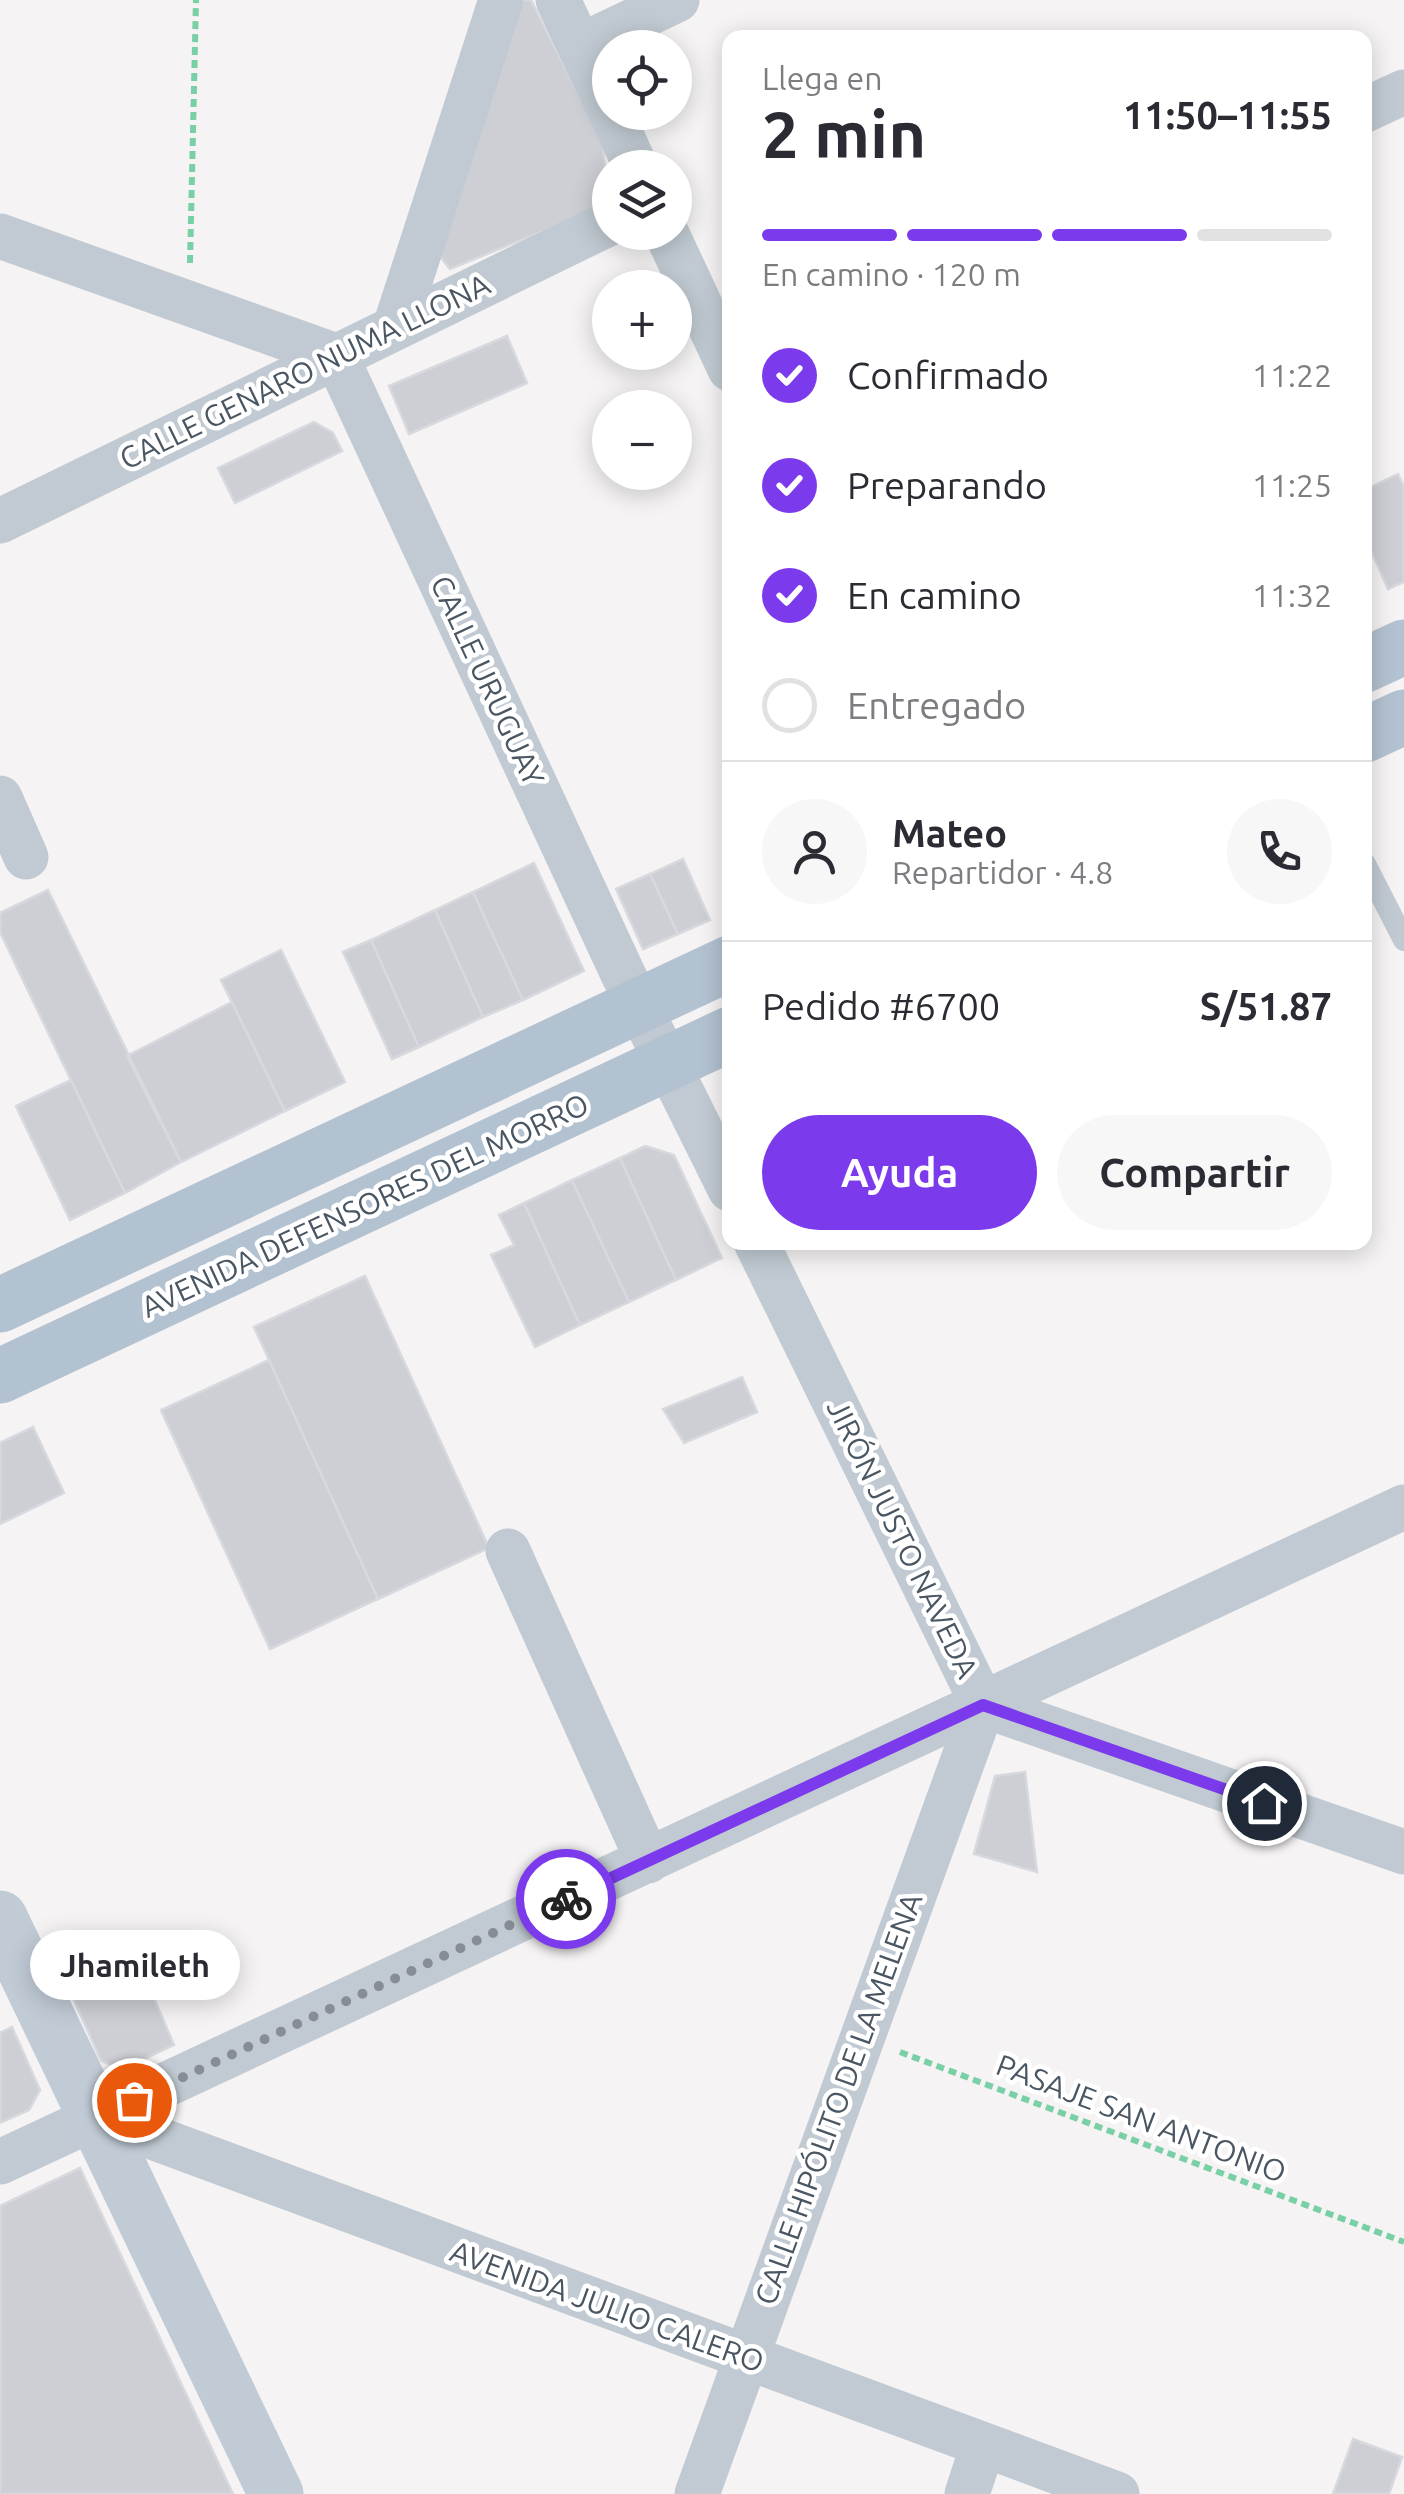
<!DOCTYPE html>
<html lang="es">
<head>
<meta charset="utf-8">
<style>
	:root { --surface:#fff; --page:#f7f7f7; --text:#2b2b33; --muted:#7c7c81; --line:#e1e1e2; --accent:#7c3aed }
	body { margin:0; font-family:Ubuntu,sans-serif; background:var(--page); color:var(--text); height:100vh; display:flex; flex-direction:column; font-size:38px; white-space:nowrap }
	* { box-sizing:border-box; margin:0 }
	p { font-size:32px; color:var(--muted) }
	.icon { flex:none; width:55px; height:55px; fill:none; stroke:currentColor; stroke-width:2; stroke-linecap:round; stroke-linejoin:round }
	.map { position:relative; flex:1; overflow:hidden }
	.sheet { position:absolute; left:722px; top:30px; width:650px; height:1220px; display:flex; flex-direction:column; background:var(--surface); border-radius:20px; box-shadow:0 5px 25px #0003 }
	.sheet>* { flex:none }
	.fabs { position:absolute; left:592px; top:30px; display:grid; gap:20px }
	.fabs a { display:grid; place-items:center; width:100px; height:100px; border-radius:50%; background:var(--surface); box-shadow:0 5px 25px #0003; font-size:50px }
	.pin { position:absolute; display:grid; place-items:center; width:85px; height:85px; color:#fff; margin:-42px; border:5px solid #fff; border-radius:50%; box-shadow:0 2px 10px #0007 }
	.courier { position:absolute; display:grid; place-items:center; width:100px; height:100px; margin:-50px; border:8px solid #7c3aed; border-radius:50%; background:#fff; color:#222; box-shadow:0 2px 12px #0007 }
	.bubble { position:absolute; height:70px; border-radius:35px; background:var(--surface); box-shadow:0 5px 25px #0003; font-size:32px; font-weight:700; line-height:70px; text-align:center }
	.head em { font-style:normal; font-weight:700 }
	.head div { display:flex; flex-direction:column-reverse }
	.head { display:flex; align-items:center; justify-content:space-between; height:170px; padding:0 40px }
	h1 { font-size:65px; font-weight:700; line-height:75px }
	.bar { display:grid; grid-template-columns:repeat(4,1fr); gap:15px 10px; align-content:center; height:120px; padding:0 40px }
	.bar i { height:12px; border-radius:8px; background:var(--line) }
	.bar .selected { background:var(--accent) }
	.bar p { grid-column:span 4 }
	.line { display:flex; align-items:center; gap:25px; padding:0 40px; border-top:2px solid var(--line) }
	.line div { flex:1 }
	.round { display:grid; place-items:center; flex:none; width:105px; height:105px; border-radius:52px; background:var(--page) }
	ol { padding:0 40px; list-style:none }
	li { display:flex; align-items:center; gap:30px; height:110px }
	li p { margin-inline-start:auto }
	li .icon { padding:10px; border-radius:50%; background:var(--accent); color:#fff; stroke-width:4 }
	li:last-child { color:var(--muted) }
	li i { width:55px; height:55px; border:5px solid var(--line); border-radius:50% }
	.action { display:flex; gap:20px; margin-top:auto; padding:20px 40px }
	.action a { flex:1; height:115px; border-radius:60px; background:var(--accent); color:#fff; font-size:40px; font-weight:700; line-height:115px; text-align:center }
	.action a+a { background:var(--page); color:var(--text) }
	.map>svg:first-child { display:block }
	.building { fill:#cdcfd5; stroke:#d7d9de; stroke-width:2.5 }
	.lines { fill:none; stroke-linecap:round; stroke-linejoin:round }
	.path { stroke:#7ad0a6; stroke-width:6; stroke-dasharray:8 5; stroke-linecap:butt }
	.lane { stroke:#c1cad2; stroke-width:22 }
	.street { stroke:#c1cad2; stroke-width:45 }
	.secondary { stroke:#c1cbd6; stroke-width:55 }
	.primary { stroke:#b3c2d1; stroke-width:55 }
	.done { stroke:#868d94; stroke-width:10; stroke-dasharray:0 18 }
	.route { stroke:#7c3aed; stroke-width:12 }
	.labels { text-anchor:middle; stroke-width:9; stroke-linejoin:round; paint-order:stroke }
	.street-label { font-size:30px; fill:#4a5661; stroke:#fff }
</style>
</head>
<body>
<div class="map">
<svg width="1404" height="2494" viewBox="0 0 1404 2494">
	<rect width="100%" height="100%" fill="#f5f3f3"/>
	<path class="building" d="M509,0h22l71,141 5,40 -14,30 -143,58 -16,-20z
		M507,336l20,47 -118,51 -20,-48z
		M314,422l19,11 9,18 -107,52 -17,-35z
		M1398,474l6,13v95l-16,7 -23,-52v-47z
		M683,859l27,61 -32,14 -28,-60z
		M534,863l50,108 -61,29 -50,-108z
		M650,874l28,60 -35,15 -27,-60z
		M48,890l133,272 -56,31 -125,-261v-19z
		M473,892l50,108 -40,17 -48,-107z
		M435,910l48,107 -64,30 -48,-107z
		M371,940l48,107 -27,12 -49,-107z
		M281,950l64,132 -60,29 -64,-131z
		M232,1002l53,109 -104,51 -54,-106z
		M71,1080l54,113 -55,27 -54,-114z
		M645,1146l29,9 48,103 -46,22 -56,-122z
		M620,1158l56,122 -47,22 -57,-122z
		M572,1180l57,122 -49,23 -56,-122z
		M524,1203l56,122 -45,22 -44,-92 23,-10 -15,-30z
		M365,1276l124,272 -111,51 -124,-272z
		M269,1360l109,239 -108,50 -109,-239z
		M742,1377l15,35 -73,31 -21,-34z
		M33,1427l31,66 -64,31v-81z
		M1025,1772l12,100 -63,-18 21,-78z
		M139,1963l35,82 -51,24 -22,-8 -30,-68z
		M12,2027l28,63 -11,20 -29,13v-90z
		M80,2168l153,326h-233v-288z
		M1353,2439l49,18 -13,37h-56z"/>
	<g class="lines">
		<path class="path" d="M190,263l6,-263
			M900,2052l504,190"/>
		<path class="lane" d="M1365,864l39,76"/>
		<path class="street" d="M558,0l52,111
			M580,46l97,-46
			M1365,110l39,-18
			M611,112l25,56
			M666,232l64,137
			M0,236l336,120 287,618 107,215
			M395,327l106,-327
			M0,521l610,-298
			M0,798l26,59
			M756,1242l227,463 421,147
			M508,1551l140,310
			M98,2117l1019,377
			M0,2162l1404,-655
			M697,2494l286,-789
			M967,2494l16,-49"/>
		<path class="secondary" d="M0,1918l276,576"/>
		<path class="primary" d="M1365,665l39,-18
			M1365,735l39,-18
			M0,1305l730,-342
			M0,1376l730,-342"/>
	</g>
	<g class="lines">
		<path class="done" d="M134,2100l432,-201"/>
		<path class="route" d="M566,1899l417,-194 281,98"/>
	</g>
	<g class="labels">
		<g class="street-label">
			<text transform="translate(305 372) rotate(-26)" y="10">CALLE GENARO NUMA LLONA</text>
			<text transform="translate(487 681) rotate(65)" y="10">CALLE URUGUAY</text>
			<text transform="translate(365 1206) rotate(-25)" y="10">AVENIDA DEFENSORES DEL MORRO</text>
			<text transform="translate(902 1539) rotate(64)" y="10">JIRÓN JUSTO NAVEDA</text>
			<text transform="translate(839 2099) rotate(-70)" y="10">CALLE HIPÓLITO DE LA MELENA</text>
			<text transform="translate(1141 2119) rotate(21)" y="10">PASAJE SAN ANTONIO</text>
			<text transform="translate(607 2307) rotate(20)" y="10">AVENIDA JULIO CALERO</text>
		</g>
	</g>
</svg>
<div class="fabs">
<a><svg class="icon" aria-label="locate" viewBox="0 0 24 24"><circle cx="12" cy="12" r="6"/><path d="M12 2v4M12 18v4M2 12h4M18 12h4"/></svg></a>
<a><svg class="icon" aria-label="layers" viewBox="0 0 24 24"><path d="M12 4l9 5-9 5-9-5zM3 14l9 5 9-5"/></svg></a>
<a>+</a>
<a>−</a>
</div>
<div class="pin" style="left:134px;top:2100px;background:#ea580c"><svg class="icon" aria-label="bag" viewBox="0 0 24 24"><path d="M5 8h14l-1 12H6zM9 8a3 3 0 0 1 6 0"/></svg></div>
<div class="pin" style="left:1264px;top:1803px;background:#1f2937"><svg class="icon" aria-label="home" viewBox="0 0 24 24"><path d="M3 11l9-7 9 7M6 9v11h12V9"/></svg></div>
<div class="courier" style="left:566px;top:1899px"><svg class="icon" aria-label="bike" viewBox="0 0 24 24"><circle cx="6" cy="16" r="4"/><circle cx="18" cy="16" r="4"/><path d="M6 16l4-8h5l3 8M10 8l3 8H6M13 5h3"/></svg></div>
<div class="bubble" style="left:30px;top:1930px;width:210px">Jhamileth</div>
<section class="sheet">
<div class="head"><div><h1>2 min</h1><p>Llega en</p></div><em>11:50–11:55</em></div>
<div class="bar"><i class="selected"></i><i class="selected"></i><i class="selected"></i><i></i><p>En camino · 120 m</p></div>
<ol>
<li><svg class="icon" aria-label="check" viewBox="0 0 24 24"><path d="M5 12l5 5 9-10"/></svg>Confirmado<p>11:22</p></li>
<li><svg class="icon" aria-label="check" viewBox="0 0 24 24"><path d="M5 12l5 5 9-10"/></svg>Preparando<p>11:25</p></li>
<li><svg class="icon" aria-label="check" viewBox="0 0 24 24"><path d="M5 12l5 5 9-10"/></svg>En camino<p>11:32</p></li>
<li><i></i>Entregado</li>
</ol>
<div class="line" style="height:180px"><a class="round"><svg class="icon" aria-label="person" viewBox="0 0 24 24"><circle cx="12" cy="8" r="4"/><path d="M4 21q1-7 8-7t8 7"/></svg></a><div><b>Mateo</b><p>Repartidor · 4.8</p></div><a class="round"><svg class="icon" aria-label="phone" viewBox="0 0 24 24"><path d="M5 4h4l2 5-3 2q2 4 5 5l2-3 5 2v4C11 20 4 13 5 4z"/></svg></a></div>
<div class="line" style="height:130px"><div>Pedido #6700</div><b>S/51.87</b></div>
<div class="action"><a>Ayuda</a><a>Compartir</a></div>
</section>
</div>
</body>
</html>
